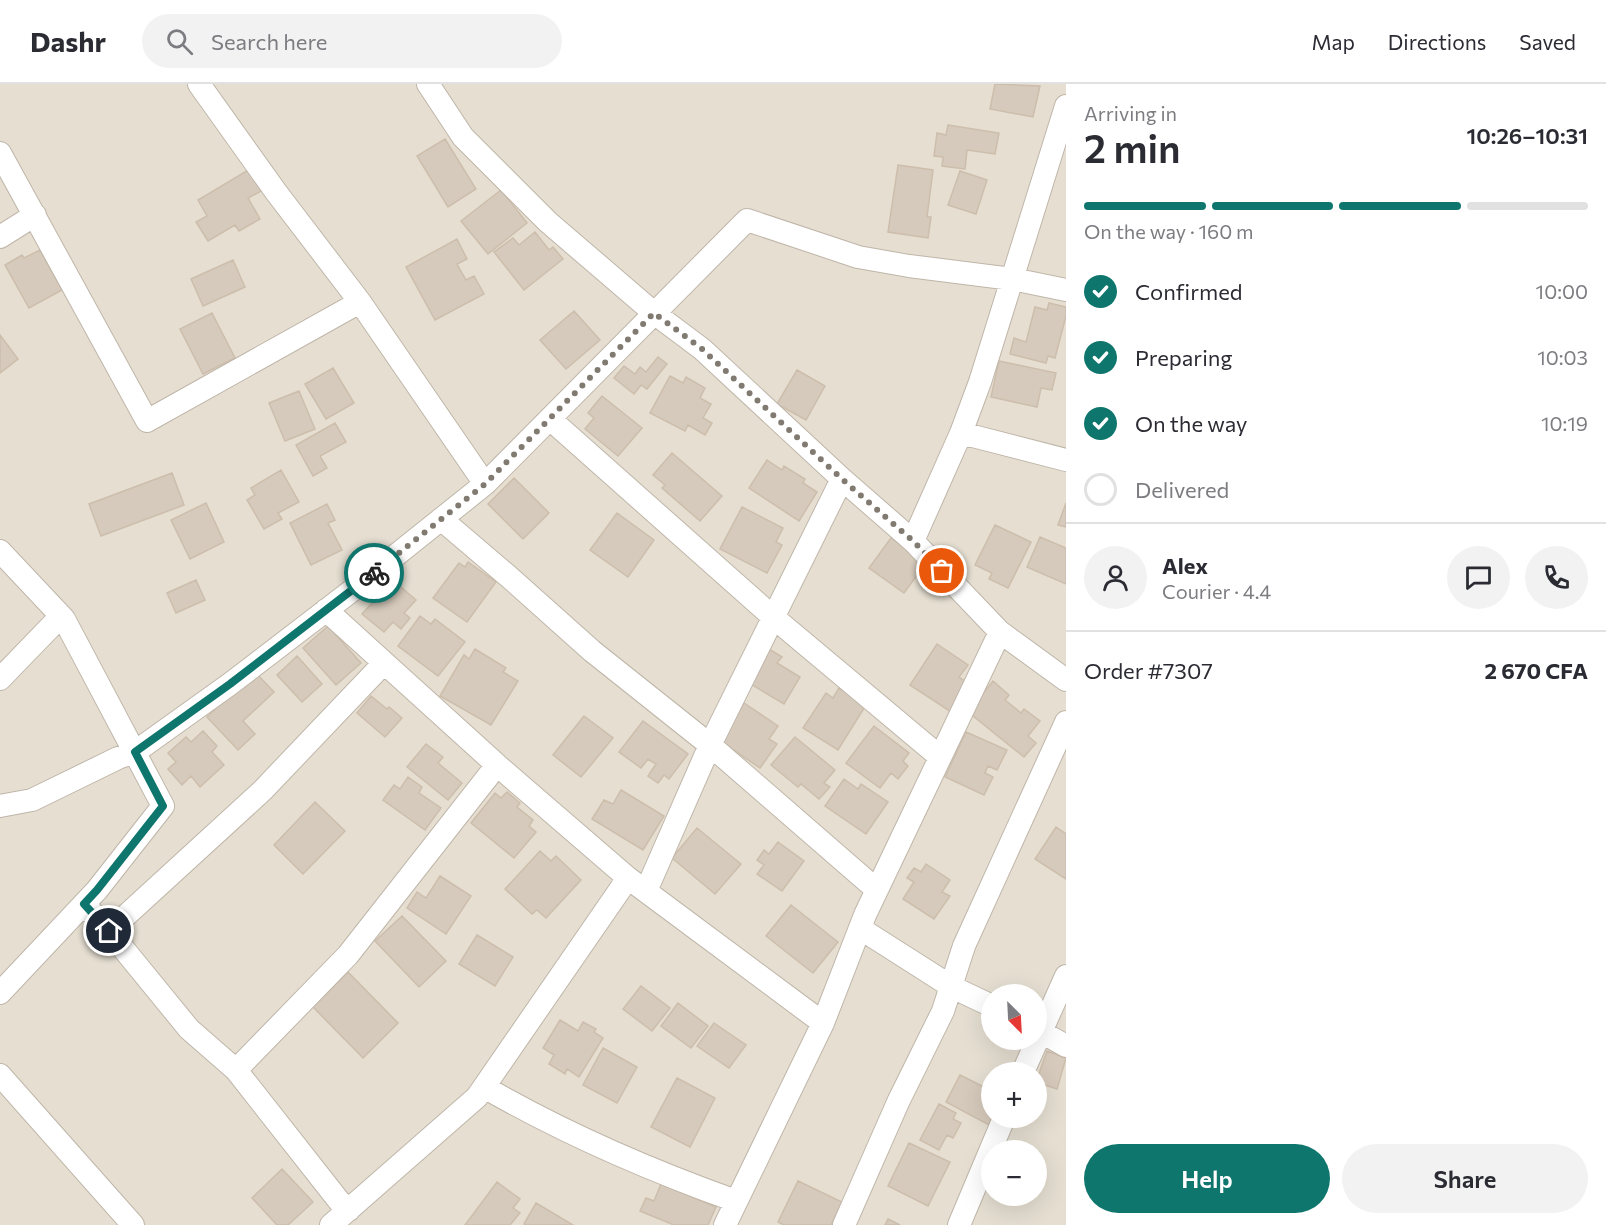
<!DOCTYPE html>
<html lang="en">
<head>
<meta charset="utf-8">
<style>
	:root { --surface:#fff; --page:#f2f2f3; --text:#2b2b33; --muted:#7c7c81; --line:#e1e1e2; --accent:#0f766e }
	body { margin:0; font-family:Commissioner,sans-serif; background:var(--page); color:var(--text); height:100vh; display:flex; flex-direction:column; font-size:22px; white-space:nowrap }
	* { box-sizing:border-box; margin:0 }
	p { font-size:20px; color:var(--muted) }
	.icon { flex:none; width:33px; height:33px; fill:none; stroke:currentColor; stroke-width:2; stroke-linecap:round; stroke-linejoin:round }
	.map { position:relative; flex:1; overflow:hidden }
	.drawer { display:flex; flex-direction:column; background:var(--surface); width:540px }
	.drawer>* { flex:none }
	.needle { width:39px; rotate:156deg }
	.tools { position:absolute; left:981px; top:900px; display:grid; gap:12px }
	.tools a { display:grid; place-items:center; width:66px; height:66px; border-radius:50%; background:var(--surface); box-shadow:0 6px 24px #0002; font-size:30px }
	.pin { position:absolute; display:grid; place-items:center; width:51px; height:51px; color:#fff; margin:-26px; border:3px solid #fff; border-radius:50%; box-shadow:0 2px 6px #0007 }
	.courier { position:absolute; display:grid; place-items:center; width:60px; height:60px; margin:-30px; border:4px solid #0f766e; border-radius:50%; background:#fff; color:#222; box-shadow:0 2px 8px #0007 }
	.head em { font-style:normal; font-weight:600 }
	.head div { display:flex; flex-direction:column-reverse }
	.head { display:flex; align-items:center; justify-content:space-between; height:102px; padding:0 18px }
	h1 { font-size:39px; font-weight:600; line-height:45px }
	.bar { display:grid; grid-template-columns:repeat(4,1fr); gap:9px 6px; align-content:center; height:72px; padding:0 18px }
	.bar i { height:8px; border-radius:4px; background:var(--line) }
	.bar .active { background:var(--accent) }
	.bar p { grid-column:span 4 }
	.line { display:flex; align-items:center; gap:15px; padding:0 18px; border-top:2px solid var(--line) }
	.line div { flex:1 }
	.round { display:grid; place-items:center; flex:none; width:63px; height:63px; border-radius:32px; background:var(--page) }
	ol { padding:0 18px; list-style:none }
	li { display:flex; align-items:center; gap:18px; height:66px }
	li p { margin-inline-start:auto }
	li .icon { padding:6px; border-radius:50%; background:var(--accent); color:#fff; stroke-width:4 }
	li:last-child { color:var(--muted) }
	li i { width:33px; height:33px; border:3px solid var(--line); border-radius:50% }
	.button { display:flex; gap:12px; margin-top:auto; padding:12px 18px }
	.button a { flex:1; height:69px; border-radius:36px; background:var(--accent); color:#fff; font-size:24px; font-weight:600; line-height:69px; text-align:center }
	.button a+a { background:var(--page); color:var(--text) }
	header { display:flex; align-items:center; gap:36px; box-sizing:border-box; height:84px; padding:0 30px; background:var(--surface); border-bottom:2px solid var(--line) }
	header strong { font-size:28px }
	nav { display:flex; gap:33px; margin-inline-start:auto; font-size:21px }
	.search { width:420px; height:54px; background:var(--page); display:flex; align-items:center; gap:15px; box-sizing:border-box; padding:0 21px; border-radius:33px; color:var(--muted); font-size:22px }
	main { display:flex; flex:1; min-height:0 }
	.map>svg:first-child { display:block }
	.residential { fill:#e5ded1; fill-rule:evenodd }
	.building { fill:#d6cabc; stroke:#cdbeac; stroke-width:1.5 }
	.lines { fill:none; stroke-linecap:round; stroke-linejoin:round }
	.street-casing { stroke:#bfb6a9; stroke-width:24 }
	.street { stroke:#fff; stroke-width:22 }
	.done { stroke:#807a71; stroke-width:6; stroke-dasharray:0 10.8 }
	.route { stroke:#0f766e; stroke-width:8 }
</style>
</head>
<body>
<header>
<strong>Dashr</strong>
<div class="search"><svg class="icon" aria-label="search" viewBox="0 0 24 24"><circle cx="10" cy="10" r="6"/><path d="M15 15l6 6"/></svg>Search here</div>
<nav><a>Map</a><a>Directions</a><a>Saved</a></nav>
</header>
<main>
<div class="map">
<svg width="1066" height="1141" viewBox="0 0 1066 1141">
	<rect width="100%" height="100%" fill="#f1ece3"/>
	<path class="residential" d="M0,0h1066v1141h-1066zM992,910h44v46h-44zM992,988h44v46h-44zM992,1066h44v46h-44z"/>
	<path class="building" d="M995,0l45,2 -7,31 -43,-8z
		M948,41l51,8 -4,21 -28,-4 -2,19 -23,-3 1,-9 -9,-1 3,-23 9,2z
		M445,55l31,50 -28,18 -31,-51z
		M898,81l35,5 -6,47h4l-3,21 -40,-6z
		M250,85l13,21 -15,8 12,21 -21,12 -4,-6 -27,16 -12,-19 11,-6 -9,-16z
		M960,87l27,9 -11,34 -28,-9z
		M501,106l26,33 -39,31 -27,-33z
		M535,148l14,18 4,-3 10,12 -39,31 -30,-38 19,-14 6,7z
		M457,155l10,20 -10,5 9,16 8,-4 10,18 -49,26 -29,-53z
		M40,166l22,40 -33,18 -24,-43 17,-10 2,3z
		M233,176l12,27 -42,19 -12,-27z
		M1049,219l17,4v9l-11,42 -7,-2 -2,7 -36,-9 4,-16 12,4 9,-35 12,3z
		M574,227l26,29 -34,29 -26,-29z
		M212,229l23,45 -32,16 -23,-45z
		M0,251l18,24 -18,14z
		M658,273l9,7 -20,25 -6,-4 -7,9 -20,-16 10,-12 11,8 5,-7 6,5z
		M999,277l57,12 -4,17 -11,-2 -4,19 -46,-10z
		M333,284l21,35 -28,16 -21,-35z
		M797,286l28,16 -19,34 -29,-16z
		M670,292l13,7 3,-6 19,11 -5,10 11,6 -8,14 9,5 -7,12 -17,-10 -3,6 -35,-18z
		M299,307l16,38 -30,12 -16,-38z
		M602,312l40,32 -24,28 -33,-27 9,-11 -6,-5z
		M335,339l11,19 -26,14 7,12 -14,8 -17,-31z
		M672,369l50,43 -22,25 -38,-33 3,-3 -12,-10z
		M767,376l15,10 2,-4 21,13 -2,4 14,9 -18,29 -50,-33z
		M281,386l18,32 -21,11 4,6 -18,10 -17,-29 8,-5 -4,-7z
		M172,389l12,32 -83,31 -12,-32z
		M514,394l35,35 -26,26 -35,-35z
		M206,419l18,39 -34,17 -19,-39z
		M1066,419v24l-8,-2z
		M327,420l8,16 -7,3 14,27 -31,15 -21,-42z
		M742,423l41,21 -7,14 6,3 -15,28 -47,-24z
		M617,429l37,27 -26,37 -38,-27z
		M995,441l36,17 -23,46 -19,-9 3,-6 -17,-8z
		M1040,453l26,11v36l-39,-17z
		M891,454l35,25 -22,30 -35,-25z
		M468,478l28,20 -29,40 -34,-24 26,-35 6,4z
		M196,496l9,20 -29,13 -9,-20z
		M393,496l23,20 -12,13 6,5 -9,11 -8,-7 -9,10 -22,-18z
		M420,532l11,8 4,-5 30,23 -27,34 -40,-30z
		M328,542l33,37 -25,22 -33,-37z
		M937,560l31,21 -9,12 10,7 -18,28 -41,-27z
		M475,565l31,19 -3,4 15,9 -27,44 -51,-29 24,-41 5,4z
		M769,565l13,8 -5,6 23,14 -16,27 -35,-21z
		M297,572l25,28 -20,18 -25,-27z
		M254,587l20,21 -31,29 12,13 -17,16 -31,-33z
		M993,597l16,14 -4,5 16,13 3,-4 16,12 -12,15 8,7 -12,14 -56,-45z
		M839,604l27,17 -28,45 -35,-22 23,-35 7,5z
		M371,612l16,13 2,-2 13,11 -17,19 -28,-24z
		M744,619l34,23 -9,13 8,5 -17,24 -41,-28z
		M584,632l29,22 -32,39 -28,-22z
		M643,637l45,33 -19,25 -5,-4 -6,8 -10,-7 8,-12 -8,-5 -7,9 -22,-16z
		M874,642l35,27 -6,8 5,5 -10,13 -7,-6 -11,15 -34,-25z
		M203,647l14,15 -5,6 12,13 -24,22 -9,-11 -9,9 -14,-16 8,-7 -8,-9 18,-16 5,5z
		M966,648l41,18 -10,20 -9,-4 -3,7 8,4 -9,18 -39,-18z
		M795,653l40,33 -11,13 6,4 -11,12 -18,-15 -3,3 -27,-22z
		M426,660l17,13 -5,6 24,20 -14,17 -41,-33z
		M408,693l14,10 -3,6 22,15 -16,22 -42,-30 11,-15 6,4z
		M844,695l14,10 3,-5 27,18 -22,32 -41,-28z
		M621,706l43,26 -21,34 -51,-31 12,-19 9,4z
		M507,708l13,11 -3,4 16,13 -4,6 7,6 -22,26 -43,-35 24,-30 6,5z
		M315,718l30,29 -42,43 -29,-29z
		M1056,743l10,7v45l-31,-20z
		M697,744l44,36 -26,30 -43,-36z
		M778,758l26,19 -22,30 -25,-17 7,-9 -7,-5 7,-10 5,4z
		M540,767l11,10 5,-5 25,24 -35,38 -9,-8 -5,4 -27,-25z
		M926,780l24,16 -8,12 8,4 -16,23 -31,-20 11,-17 -7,-4 7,-10 7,4z
		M440,792l31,20 -25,38 -39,-26 10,-16 9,6z
		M791,821l47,37 -25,31 -47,-37z
		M402,832l44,45 -27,26 -44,-46z
		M477,851l36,22 -18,29 -36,-22z
		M348,888l50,51 -35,35 -50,-51z
		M641,902l29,22 -18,23 -29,-22z
		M678,919l30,23 -17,22 -30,-22z
		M560,936l18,11 5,-9 13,7 -2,3 9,6 -24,39 -12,-8 -2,5 -16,-10 5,-9 -11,-7z
		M714,939l32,22 -17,23 -32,-22z
		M603,964l34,19 -20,36 -34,-18z
		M1047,967l19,7 -9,31 -21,-7z
		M960,991l32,16v27h6l-5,9 -47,-25z
		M677,994l38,20 -25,49 -39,-20z
		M939,1020l17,9 -3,6 8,4 -8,15 -6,-3 -8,15 -19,-10z
		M909,1059l41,19 -22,44 -40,-20z
		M282,1085l31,33 -25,23h-11l-25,-27z
		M798,1097l44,21 -11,23h-47l-6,-3z
		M497,1098l23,17 -7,9 7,5 -10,12h-45z
		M661,1100l55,23 -8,18h-34l-34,-14 6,-13 8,3z
		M536,1119l37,22h-47l-2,-1z
		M888,1135l12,6h-15z"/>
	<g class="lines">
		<defs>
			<path id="street" d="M199,0l77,108 84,110
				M428,0l35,53 85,85 106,91 48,36 140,130 71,62 87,91 66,48
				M0,69l147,268 213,-119 125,182
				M0,153l35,-22
				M550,335l223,198 167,140
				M961,349l105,27
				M441,435l67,57 84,75 118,94 167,145
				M913,457l48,-108 19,-51 86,-276
				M0,467l64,68 99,187 -66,84 -97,103
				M326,526l171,155 131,113 195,145
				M0,595l61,-63
				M0,722l32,-6 86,-42 17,-6 95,-68 120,-92 135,-108 262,-264 111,37 51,9 103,13 54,11
				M646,807l64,-146 132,-266
				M84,820l25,27 80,98 47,41 103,131 10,9
				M861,845l91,58 40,19
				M109,847l154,-141 121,-127
				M1036,945l30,17
				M236,986l112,-115 149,-190
				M1023,988l43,-96
				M0,991l133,150
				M484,1003c80,46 165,83 252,114
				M331,1141l146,-128 151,-219
				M725,1141l98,-202 42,-108 135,-283
				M844,1141l55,-125 44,-89 21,-65 102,-224
				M959,1141l45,-107"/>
		</defs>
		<use href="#street" class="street-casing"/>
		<use href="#street" class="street"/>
	</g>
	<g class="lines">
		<path class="done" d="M374,489l111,-89 169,-171 48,36 140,130 71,62 29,30"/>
		<path class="route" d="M109,847l-25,-27 13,-14 66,-84 -28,-54 95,-68 144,-111"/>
	</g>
</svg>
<div class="tools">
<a><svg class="needle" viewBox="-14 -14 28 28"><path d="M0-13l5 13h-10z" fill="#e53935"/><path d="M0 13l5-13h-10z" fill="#7c7c81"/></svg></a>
<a>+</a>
<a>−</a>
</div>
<div class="pin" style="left:942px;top:487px;background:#ea580c"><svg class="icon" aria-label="bag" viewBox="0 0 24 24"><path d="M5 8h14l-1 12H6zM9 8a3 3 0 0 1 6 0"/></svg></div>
<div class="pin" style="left:109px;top:847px;background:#1f2937"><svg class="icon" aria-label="home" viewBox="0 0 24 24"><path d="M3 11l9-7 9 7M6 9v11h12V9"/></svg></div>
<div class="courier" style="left:374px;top:489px"><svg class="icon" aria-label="bike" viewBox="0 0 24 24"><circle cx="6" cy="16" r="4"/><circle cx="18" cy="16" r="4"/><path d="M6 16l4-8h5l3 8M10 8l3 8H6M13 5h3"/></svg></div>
</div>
<section class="drawer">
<div class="head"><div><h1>2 min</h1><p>Arriving in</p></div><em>10:26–10:31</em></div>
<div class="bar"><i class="active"></i><i class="active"></i><i class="active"></i><i></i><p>On the way · 160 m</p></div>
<ol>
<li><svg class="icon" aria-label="check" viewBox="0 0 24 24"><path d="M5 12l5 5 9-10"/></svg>Confirmed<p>10:00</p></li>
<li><svg class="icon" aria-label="check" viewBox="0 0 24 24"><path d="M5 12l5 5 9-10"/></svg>Preparing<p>10:03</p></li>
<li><svg class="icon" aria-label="check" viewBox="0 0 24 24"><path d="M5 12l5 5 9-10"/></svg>On the way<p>10:19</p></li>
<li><i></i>Delivered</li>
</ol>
<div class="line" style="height:108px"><a class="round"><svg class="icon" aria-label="person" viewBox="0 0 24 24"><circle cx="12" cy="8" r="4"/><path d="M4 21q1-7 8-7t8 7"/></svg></a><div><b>Alex</b><p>Courier · 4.4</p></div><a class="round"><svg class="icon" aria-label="chat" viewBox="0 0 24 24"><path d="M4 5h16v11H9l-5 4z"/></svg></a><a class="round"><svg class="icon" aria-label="phone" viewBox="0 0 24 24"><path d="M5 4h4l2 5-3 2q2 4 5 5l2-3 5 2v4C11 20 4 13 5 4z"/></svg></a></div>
<div class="line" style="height:78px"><div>Order #7307</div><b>2 670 CFA</b></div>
<div class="button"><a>Help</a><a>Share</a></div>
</section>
</main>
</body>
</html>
